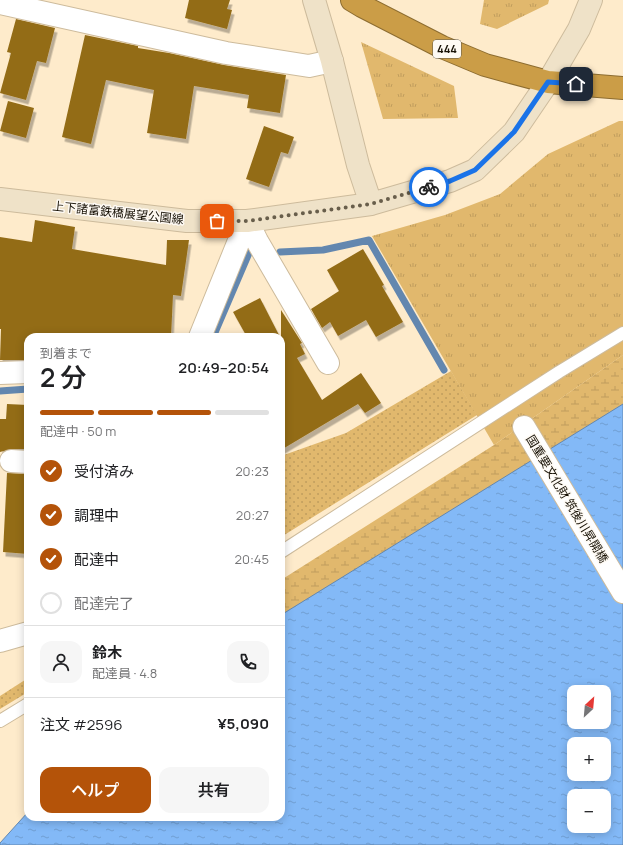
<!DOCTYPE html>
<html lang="ja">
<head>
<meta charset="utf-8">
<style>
	:root { --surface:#fff; --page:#f6f6f6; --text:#202124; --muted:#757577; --line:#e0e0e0; --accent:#b45309 }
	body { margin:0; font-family:Manrope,"Noto Sans JP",sans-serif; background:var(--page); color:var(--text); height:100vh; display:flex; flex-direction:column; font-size:15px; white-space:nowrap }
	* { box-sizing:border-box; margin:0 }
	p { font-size:13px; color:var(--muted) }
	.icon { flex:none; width:22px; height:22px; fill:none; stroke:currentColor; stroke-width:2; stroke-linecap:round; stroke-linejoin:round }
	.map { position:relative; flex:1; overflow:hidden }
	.details { position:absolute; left:24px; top:333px; width:261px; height:488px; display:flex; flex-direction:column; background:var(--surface); border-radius:12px; box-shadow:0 2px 10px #0003 }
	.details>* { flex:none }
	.needle { width:26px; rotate:26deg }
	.tools { position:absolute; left:567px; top:685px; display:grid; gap:8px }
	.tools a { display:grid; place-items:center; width:44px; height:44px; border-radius:8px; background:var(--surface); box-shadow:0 2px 10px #0003; font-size:20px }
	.pin { position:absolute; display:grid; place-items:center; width:34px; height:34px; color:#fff; margin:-17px; border-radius:8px; box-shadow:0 2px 6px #0006 }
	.courier { position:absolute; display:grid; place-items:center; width:40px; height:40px; margin:-20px; border:3px solid #1a73e8; border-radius:50%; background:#fff; color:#222; box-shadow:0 1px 5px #0007 }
	.summary em { font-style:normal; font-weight:600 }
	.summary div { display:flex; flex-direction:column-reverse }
	.summary { display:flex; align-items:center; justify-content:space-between; height:68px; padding:0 16px }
	h1 { font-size:26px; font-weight:600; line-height:30px }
	.bar { display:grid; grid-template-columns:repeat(4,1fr); gap:6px 4px; align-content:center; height:48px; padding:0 16px }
	.bar i { height:5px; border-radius:3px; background:var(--line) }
	.bar .active { background:var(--accent) }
	.bar p { grid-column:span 4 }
	.line { display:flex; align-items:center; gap:10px; padding:0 16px; border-top:1px solid var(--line) }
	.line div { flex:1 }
	.round { display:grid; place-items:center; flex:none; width:42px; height:42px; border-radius:12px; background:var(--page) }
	ol { padding:0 16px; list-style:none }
	li { display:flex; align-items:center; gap:12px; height:44px }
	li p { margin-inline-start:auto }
	li .icon { padding:4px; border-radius:50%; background:var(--accent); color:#fff; stroke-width:4 }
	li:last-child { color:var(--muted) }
	li i { width:22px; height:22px; border:2px solid var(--line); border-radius:50% }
	.primary-button { display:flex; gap:8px; margin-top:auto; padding:8px 16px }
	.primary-button a { flex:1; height:46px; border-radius:12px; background:var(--accent); color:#fff; font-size:16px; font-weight:600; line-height:46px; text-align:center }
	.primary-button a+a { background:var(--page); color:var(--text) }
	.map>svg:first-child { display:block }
	.grass { fill:url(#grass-dots) }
	.wetland { fill:url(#wetland-marsh) }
	.park { fill:url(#park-tufts) }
	.water { fill:url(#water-ripples); stroke:#6387af; fill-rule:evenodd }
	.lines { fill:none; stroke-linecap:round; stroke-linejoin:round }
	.stream { stroke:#6387af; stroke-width:7 }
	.building { fill:#936c18; filter:url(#shadow) }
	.lane-casing { stroke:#cdbb9c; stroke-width:14 }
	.street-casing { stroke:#cdbb9c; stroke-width:24 }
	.secondary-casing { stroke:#cdbb9c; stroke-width:24 }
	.highway-casing { stroke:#8c6c30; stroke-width:24 }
	.lane { stroke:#fff; stroke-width:12 }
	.street { stroke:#fff; stroke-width:22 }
	.secondary { stroke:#efe2c8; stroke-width:22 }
	.highway { stroke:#cb9d47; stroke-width:22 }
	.done { stroke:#685e4b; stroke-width:4; stroke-dasharray:0 7.2 }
	.route { stroke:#1a73e8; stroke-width:5 }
	.labels { text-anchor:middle; stroke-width:3; stroke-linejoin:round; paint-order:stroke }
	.shield { fill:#fefaf4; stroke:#5d584d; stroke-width:1 }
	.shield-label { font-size:11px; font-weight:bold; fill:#181206 }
	.street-label { font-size:12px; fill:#181206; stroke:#fefaf4 }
</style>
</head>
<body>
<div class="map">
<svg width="623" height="845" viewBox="0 0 623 845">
	<defs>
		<pattern id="grass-dots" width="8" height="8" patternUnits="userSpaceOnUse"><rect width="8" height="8" fill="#e1b86d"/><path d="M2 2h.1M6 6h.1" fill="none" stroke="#c09d5d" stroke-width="1.8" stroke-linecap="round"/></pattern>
		<pattern id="wetland-marsh" width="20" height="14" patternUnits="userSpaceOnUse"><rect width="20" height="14" fill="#e1b86d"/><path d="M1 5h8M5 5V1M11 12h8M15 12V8" fill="none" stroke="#c09d5d"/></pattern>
		<pattern id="park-tufts" width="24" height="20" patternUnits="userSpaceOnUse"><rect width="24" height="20" fill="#e1b86d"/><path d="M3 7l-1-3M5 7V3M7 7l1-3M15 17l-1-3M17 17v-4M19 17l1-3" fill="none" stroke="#c09d5d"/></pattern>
		<pattern id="water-ripples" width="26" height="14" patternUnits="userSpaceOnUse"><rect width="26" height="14" fill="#83b9f7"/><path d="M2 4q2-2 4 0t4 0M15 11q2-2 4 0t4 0" fill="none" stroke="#709ed2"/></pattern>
		<filter id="shadow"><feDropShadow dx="2.5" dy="4.5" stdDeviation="0" flood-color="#0004"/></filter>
	</defs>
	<rect width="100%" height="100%" fill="#feebcb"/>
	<path class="grass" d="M451,371l26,44 -196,122v-81l65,-23z
		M28,678v14l-28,17v-13z"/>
	<path class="wetland" d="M623,355v65l-342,256v-96l213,-135z"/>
	<path class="park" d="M484,0h65l-1,4 -51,25 -17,-5z
		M361,42l93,44 4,32 -75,1z
		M619,121h4v234l-129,90 -122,-209 73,-21 55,-21 48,-40z"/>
	<path class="water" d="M623,404v441h-623v-2l28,-31v5h253v-202zM574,692h30v30h-30zM574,744h30v30h-30zM574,796h30v30h-30z"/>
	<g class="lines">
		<path class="stream" d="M280,252l43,-2 46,-10 75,130
			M213,337l36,-84
			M0,391l28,-2"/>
	</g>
	<path class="building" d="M189,0h41l-3,9 5,1 -5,19 -42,-11z
		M16,19l39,9 -9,35 -9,-2 -11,39 -26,-7 11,-40 -4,-1z
		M85,35l53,11v2l31,5 55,12 62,10 -6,38 -33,-5 2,-13 -55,-9 -8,53 -39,-6 7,-43 -48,-10 -15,64 -29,-7z
		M8,101l26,7 -8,30 -26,-7z
		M264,126l30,11 -6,17 -7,-2 -12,35 -23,-8z
		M35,220l40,7 -3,22 94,16 1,-25h22l-8,56 -8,-1 -2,42h-144l-1,23h-26l1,-31h-1v-92l32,5z
		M363,249l21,36 -2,1 21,36 -27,15 -10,-17 -28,16 -8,-14 -8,6 -11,-19 28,-18 -12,-21z
		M260,298l20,39h-33l-14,-25z
		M281,310l21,33 -2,1 5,10 -8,4 25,42 39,-27 20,30 -16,10 -7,-9 -77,46z
		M7,404l21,1v44h-17l-11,3v-33h6z
		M7,473l21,1v80l-25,-2z"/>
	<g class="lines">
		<defs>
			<path id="lane" d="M281,552l278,-180 64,-39
				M0,721l28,-17"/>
			<path id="street" d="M0,3l226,50 83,13 23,-5
				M247,221l10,20 71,122
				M200,337l47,-116
				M0,373l28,-1
				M524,427l99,165
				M11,461l17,1
				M0,641l28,-8"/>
			<path id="secondary" d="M314,0l18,61 26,104 13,39
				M0,199l187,22h60l124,-17 79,-23 25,-11 39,-38 34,-50 31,-53 12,-29"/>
			<path id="highway" d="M352,0l10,6 80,41 43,18 63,17 75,6"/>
		</defs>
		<use href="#lane" class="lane-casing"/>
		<use href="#street" class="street-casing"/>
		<use href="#secondary" class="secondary-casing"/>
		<use href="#highway" class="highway-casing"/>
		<use href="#lane" class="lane"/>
		<use href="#street" class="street"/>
		<use href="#secondary" class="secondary"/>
		<use href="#highway" class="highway"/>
	</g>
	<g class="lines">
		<path class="done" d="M217,221h30l124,-17 58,-17"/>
		<path class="route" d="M429,187l21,-6 25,-11 39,-38 34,-50 28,2"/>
	</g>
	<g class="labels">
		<rect class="shield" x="433" y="40" width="28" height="18" rx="3"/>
		<g class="shield-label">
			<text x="447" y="53">444</text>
		</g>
		<g class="street-label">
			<text transform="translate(118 213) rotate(6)" y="4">上下諸富鉄橋展望公園線</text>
			<text transform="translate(567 499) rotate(59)" y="4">国重要文化財 筑後川昇開橋</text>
		</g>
	</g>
</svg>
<div class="tools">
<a><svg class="needle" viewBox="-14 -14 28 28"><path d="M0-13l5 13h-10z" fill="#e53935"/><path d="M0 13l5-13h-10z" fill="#757577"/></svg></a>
<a>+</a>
<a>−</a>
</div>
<div class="pin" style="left:217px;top:221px;background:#ea580c"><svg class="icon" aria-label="bag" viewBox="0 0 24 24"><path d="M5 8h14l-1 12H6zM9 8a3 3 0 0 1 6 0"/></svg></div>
<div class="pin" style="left:576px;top:84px;background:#1f2937"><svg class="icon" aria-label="home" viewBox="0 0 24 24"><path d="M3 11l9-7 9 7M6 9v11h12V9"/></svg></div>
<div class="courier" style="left:429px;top:187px"><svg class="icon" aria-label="bike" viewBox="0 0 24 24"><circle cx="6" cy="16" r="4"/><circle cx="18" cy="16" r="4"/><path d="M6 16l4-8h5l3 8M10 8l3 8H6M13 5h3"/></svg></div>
<section class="details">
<div class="summary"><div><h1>2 分</h1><p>到着まで</p></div><em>20:49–20:54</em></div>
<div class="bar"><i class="active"></i><i class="active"></i><i class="active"></i><i></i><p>配達中 · 50 m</p></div>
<ol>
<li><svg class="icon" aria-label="check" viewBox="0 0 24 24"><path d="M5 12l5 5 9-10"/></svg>受付済み<p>20:23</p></li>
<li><svg class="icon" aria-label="check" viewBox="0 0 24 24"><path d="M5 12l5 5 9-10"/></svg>調理中<p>20:27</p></li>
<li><svg class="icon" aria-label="check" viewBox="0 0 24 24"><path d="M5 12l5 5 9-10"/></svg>配達中<p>20:45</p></li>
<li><i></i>配達完了</li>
</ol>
<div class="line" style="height:72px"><a class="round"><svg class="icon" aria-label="person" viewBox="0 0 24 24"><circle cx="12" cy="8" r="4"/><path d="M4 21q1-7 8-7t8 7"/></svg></a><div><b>鈴木</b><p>配達員 · 4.8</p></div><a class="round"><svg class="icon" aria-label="phone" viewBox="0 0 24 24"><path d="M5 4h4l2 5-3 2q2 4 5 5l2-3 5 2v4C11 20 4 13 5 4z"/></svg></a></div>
<div class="line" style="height:52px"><div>注文 #2596</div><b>¥5,090</b></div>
<div class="primary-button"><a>ヘルプ</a><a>共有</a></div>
</section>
</div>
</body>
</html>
